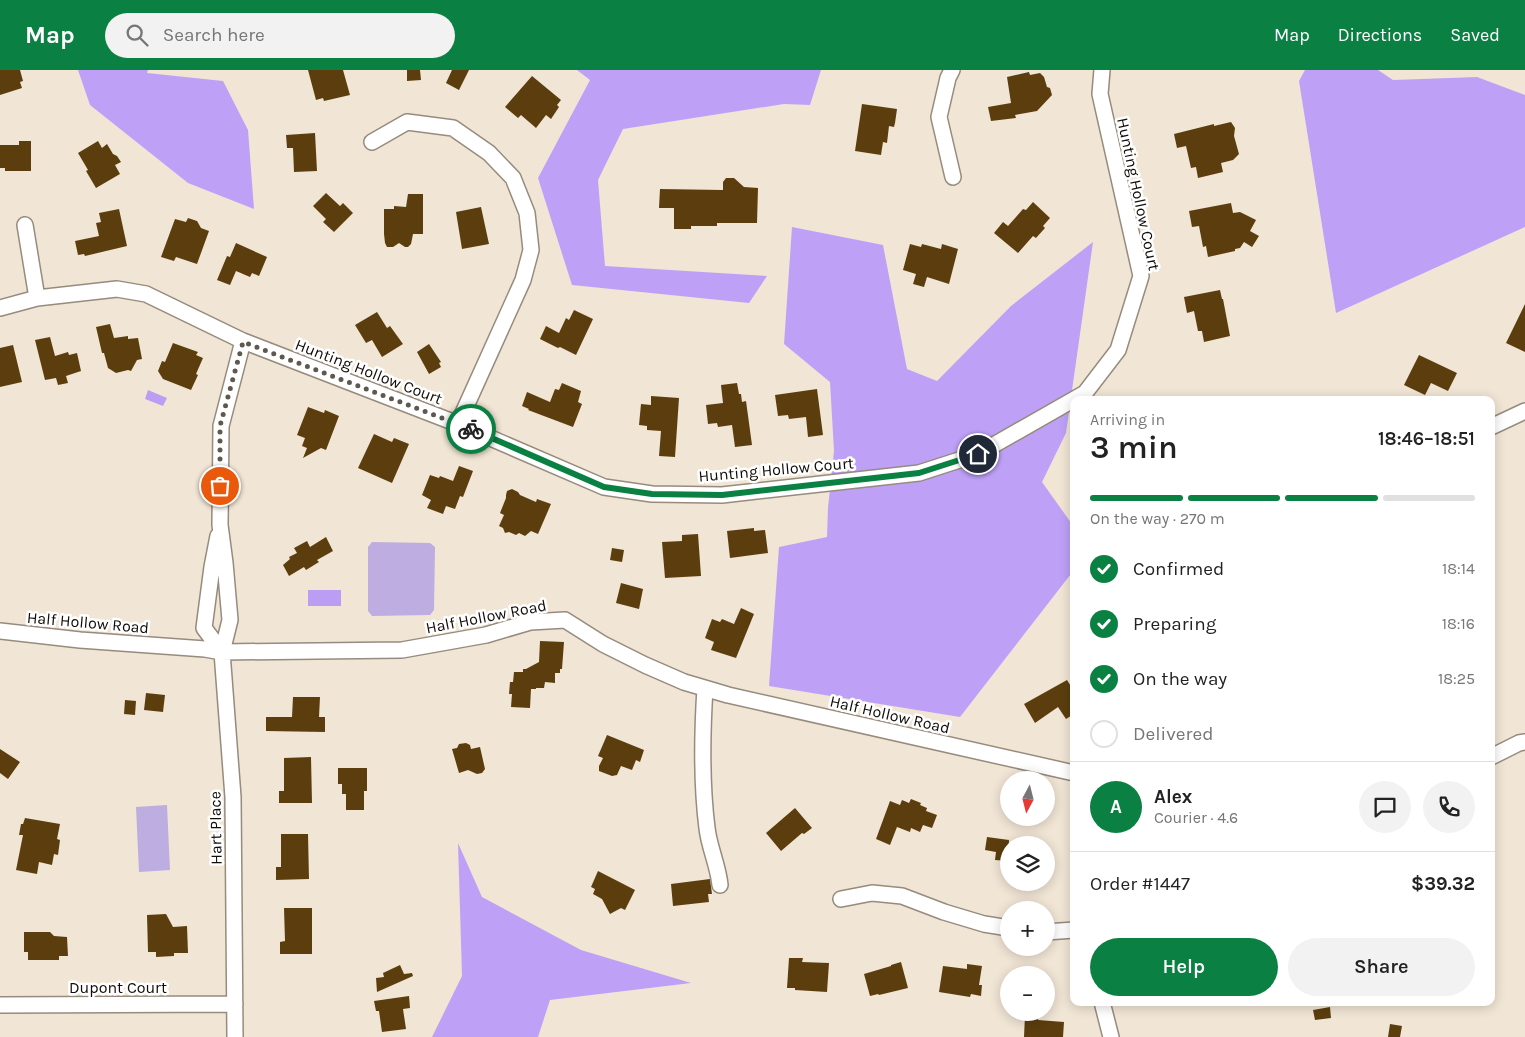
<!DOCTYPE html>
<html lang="en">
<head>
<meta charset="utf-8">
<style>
	:root { --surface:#fff; --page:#f2f2f2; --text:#222; --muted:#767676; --line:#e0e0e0; --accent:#0b8043 }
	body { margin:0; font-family:Karla,sans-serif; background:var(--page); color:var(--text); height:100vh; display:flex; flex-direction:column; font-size:19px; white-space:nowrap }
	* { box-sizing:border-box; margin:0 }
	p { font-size:16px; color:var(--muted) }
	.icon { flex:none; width:28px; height:28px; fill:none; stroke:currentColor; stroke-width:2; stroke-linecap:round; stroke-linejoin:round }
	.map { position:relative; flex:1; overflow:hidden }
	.drawer { position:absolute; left:1070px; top:326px; width:425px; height:610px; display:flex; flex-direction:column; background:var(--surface); border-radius:10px; box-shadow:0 2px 12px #0003 }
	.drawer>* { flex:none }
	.needle { width:32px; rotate:187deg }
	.tools { position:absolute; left:1000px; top:701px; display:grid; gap:10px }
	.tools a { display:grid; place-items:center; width:55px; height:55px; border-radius:50%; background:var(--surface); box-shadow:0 2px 12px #0003; font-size:25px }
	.pin { position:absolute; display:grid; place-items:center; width:42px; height:42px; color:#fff; margin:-21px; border:2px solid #fff; border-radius:50%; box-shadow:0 1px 5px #0007 }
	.courier { position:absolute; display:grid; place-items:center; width:50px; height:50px; margin:-25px; border:4px solid #0b8043; border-radius:50%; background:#fff; color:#222; box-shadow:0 1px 6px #0007 }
	.summary em { font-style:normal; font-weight:600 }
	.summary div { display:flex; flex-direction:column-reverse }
	.summary { display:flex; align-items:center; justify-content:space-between; height:85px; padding:0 20px }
	h1 { font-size:32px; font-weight:600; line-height:38px }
	.bar { display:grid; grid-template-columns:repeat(4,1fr); gap:8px 5px; align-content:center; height:60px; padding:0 20px }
	.bar i { height:6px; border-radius:4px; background:var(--line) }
	.bar .selected { background:var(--accent) }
	.bar p { grid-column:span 4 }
	.line { display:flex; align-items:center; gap:12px; padding:0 20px; border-top:1px solid var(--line) }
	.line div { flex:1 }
	.round { display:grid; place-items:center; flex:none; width:52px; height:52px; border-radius:26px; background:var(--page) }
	ol { padding:0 20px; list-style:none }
	li { display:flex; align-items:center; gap:15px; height:55px }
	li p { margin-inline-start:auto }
	li .icon { padding:5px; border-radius:50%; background:var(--accent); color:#fff; stroke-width:4 }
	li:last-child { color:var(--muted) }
	li i { width:28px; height:28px; border:2px solid var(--line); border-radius:50% }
	.primary-button { display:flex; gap:10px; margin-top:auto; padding:10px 20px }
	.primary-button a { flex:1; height:58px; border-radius:30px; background:var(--accent); color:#fff; font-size:20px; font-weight:600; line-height:58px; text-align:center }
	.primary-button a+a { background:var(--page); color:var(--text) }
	header { display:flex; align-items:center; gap:30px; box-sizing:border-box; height:70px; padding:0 25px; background:var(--accent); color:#fff }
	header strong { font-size:24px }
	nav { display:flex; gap:28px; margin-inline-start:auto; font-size:18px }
	.search { width:350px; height:45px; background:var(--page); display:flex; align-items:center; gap:12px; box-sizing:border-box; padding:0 18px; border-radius:28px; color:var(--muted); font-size:19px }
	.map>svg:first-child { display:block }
	.green { fill:#bdade1 }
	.forest { fill:#bea1f7 }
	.water { fill:#bb9ef3 }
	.building { fill:#5c3e0e }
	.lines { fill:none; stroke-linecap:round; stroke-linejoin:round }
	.minor-casing { stroke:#968b7d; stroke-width:18 }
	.minor { stroke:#fff; stroke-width:15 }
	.done { stroke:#5f584f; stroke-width:5; stroke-dasharray:0 9 }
	.route { stroke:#0b8043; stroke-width:6 }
	.labels { text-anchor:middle; stroke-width:5; stroke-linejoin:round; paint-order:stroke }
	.street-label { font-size:16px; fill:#100c07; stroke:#fff }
</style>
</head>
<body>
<header>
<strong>Map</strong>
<div class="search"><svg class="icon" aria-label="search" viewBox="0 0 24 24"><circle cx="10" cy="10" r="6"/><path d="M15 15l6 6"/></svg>Search here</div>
<nav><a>Map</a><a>Directions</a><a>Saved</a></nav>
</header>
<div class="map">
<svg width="1525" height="967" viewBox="0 0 1525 967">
	<rect width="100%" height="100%" fill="#f1e5d5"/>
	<path class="green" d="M372,472l58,1 5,4 -1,63 -4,5 -58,1 -4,-5v-64z
		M167,735l3,65 -31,2 -3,-65z"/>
	<path class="forest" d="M78,0h70l-1,3 76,8 25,49 6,79 -66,-26 -98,-78z
		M577,0h244l-11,35 -26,-1 -161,25 -25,51 7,86 162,10 -18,27 -177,-18 -34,-107 52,-98z
		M1305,0h73l15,10 84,-3 48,18v132l-189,86 -37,-232z
		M792,157l91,18 24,124 30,12 74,-75 82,-64 -27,191 -24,49 32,45v43l-114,147 -191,-31 10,-139 48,-10 1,-29 6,-57 -4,-69 -46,-38z
		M458,773l24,54 99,53 110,33 -141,17 -12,37h-106l30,-61z"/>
	<path class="water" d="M148,320l19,8 -4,8 -18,-7z
		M308,520h33v16h-33z"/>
	<path class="building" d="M0,0h20l3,11 -3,1 2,6 -22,7z
		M308,0h35l7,25 -26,6 -1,-3 -7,2z
		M407,0h13l1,10 -14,1z
		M452,0h17l-10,20 -13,-7z
		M1029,2l1,3 10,-2 4,4 3,10 3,1 2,7 -15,16 -22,4 1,3 -25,3 -3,-14 23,-4 -4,-26z
		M532,6l29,24 -4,5 2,2 -8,12 -5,-4 -10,13 -15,-13 -3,3 -13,-11z
		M862,34l35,5 -2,14 -1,4 -5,-1 -2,17 -4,-1 -2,13 -26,-4z
		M1231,52l4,6 -1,8 5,18 -6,6 -12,3 2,9 -25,6 -2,-11 -5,1 -5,-22 -9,2 -3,-14 40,-10v2z
		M315,63l2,38 -23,1 -1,-24h-6l-1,-13z
		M19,71h12v30h-26v-3h-5v-23h19z
		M98,71l4,7 5,-4 6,10 4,2 4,6 -6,3 5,9 -24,14 -10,-17 2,-1 -10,-17z
		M726,108h8l10,9 14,1 -1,35h-40v3h-26v3h-17v-21h-15l1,-19 63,1v-8z
		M326,123l14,13 3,-3 10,10 -19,19 -11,-10 3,-3 -13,-13z
		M408,124h15v40h-10l-2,10 -3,3h-3l-6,-4 -6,4h-6l-2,-4 -1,-9v-25h10v-3l12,1z
		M1033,132l17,16 -7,8 2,2 -9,10 -3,-2 -15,17 -24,-20 9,-11 5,4 15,-17 3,1z
		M1231,133l2,10 7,-1 16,8 -6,11 9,5 -7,11 -8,-5 -4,6 -5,1v2l-27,6 -2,-11 -3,1 -4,-21 -7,1 -3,-16z
		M481,137l8,37 -27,5 -6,-37z
		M119,139l8,37 -42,10 -1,-2 -6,1 -3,-14 24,-5 -3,-13 5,-1 -2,-9z
		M188,148l9,3 4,7 8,3 -12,33 -21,-7 -2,4 -13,-4 14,-38 11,3z
		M236,173l31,14 -8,19 -7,-3 -2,4 -14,-6 -6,14 -13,-5 10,-24 3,1z
		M910,174l11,3 1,-3 19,5 1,-5 16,5 -9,35 -22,-7 -3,10 -11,-3 3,-10 -13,-4z
		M1220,220l2,9h1l7,37 -26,6 -2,-11h-4l-4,-20 -7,2 -3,-16z
		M1525,234v48l-19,-9z
		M574,240l19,9 -17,36 -16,-8 -2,1 -18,-9 6,-13 13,7 7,-15 3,2z
		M377,242l10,16 3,-2 13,18 -21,13 -10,-17 -6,3 -11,-18z
		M110,254l4,14 14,-2v3l10,-1 4,21 -5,1 -6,11 -3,-1 -12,3 -8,-5 -4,-15h-2l-6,-26z
		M50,267l5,19 13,-4 1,3 8,-2 4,18 -15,5 2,7 -10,2 -2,-7 -11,2 -10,-40z
		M173,273l25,9 -2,3 7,3 -7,16 2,1 -7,15 -28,-11 -5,-8 4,-10 3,1z
		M429,274l12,18 -2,1 2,4 -12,7 -12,-22z
		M13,275l9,37 -22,5v-39z
		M1419,285l38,18 -9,18 -17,-8 -6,12 -21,-10z
		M562,313l19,8 -3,11 4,2 -9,23 -45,-17 1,-1 -7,-3 5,-14 23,10 5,-13 4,1z
		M737,313l2,11h2l1,8 4,-1 6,44 -17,2 -3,-22 -14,2 -1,-4 -9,1 -2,-19 17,-2 -2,-18z
		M817,319l6,46 -15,2 -2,-20 -17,2 -1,-4 -10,1 -3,-21z
		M651,326l28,2 -4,59 -16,-1 2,-25 -14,-1v-4l-8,-1 2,-21 10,1z
		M308,337l16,6 1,-3 14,6 -13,34 -5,-2 -18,10 4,-10 -5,-2 3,-8 -8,-3z
		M374,364l18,8 2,-4 15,6 -17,39 -34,-15z
		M459,396l14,5 -10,26 -3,-1 -5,13 -9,-3 -3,8 -16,-6 4,-8 -9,-5 8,-20 9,3 1,-2 13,5z
		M512,419l6,3 2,3 16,7 1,-3 14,5 -13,30 -7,-3 -6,5 -6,-3 -3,2 -7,-3 -4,1 -2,-5 -4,-2 5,-11 -4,-2 6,-15v-3l1,-4z
		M754,458v3l11,-1 3,23 -38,5 -3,-27z
		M698,464l3,42 -36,2 -3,-36 20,-1v-6z
		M326,467l7,14 -16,9 2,2 -13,8 -2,-3 -15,9 -6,-11 7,-6 -1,-2 8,-4 -3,-5 13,-7 3,6z
		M612,478l12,2 -2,12 -12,-2z
		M621,513l22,6 -4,20 -23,-6z
		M741,538l13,6 -18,44 -25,-8 3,-8 -9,-4 7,-19 8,3 2,-3 12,5z
		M540,571l24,1 -2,27h-2v4h-5v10l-10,-1 -1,6h-8v1h-5l-1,19 -19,-1 1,-13h-3l1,-12h3l1,-10h9v-3h3l13,-7z
		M1067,610l7,11v23l-8,5 -8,-12 -23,16 -11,-19z
		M146,623l19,2 -2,17 -19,-2z
		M293,627h27l-1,20h6v15l-59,-1v-14h26z
		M125,630l11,1 -1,14 -11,-1z
		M607,665l37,15 -4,12 -4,-2 -4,10 -11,-4 -4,9 -5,1 -13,-5v-5l4,-8 -5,-2z
		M466,673l4,2 1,4 9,-2 5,22 -3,4 -5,1 -9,-4 -9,3 -7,-24 5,-1 2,-4z
		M0,679l20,13 -12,17 -8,-6z
		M311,687l1,46h-33v-12h5v-33z
		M338,698h29v23h-3v19h-18v-16h-4v-10h-4z
		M911,729l10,4 -1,2 7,3 -1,3 11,4 -5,13 -9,-3 -3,7 -9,-4 -1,4 -13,-5 -7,18 -14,-6 14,-38 10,4 2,-5 7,3z
		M795,738l17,20 -8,6 -2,-1 -21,18 -15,-18z
		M25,748l35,6 -3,15 3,1 -2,15 -4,-1 -2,11 -13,-3 -2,12 -21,-4 7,-35h-4l2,-11h2z
		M281,764h27l1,45 -33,1v-13h5z
		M987,767l22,3 -1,21 -13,-1 1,-8 -11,-2z
		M598,801l37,19 -10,20 -4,-2 -11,6 -8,-15 -9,-5 2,-5 -4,-2z
		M710,809l2,15h-4l1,8 -36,4 -2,-22z
		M284,838h28v46h-32v-12l5,-1z
		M166,844l7,13 14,-1 1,27h-14v3l-18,1v-5h-8l-1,-37z
		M24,862h26l4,4 13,1 1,19h-9v4h-31v-8h-4z
		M789,888h14l-1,4 27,1 -2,29 -32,-2v-2h-8z
		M901,892l7,26 -29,7 -1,-1 -8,2 -6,-22 27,-8v-1z
		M967,894l15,2 -3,19h3l-1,11 -10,-2 -1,3 -31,-5 4,-26 24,3z
		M400,895l4,9 8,-1 1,3 -36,16 -1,-14 8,-1 -1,-4z
		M409,926l1,12 -7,1 3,20 -24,3 -3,-21h-3l-2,-10z
		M1330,937l1,11 -16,2 -2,-10z
		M1025,945l14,1 -1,4 26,2 -1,15h-39z
		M1390,954l12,2 -2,11h-12z"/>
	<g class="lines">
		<defs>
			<path id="minor" d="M952,0l-4,8 -9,39 14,60
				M372,72l35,-20 46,6 36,25 24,25 14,35 4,37 -8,30 -65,144
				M25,155l12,73
				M0,238l37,-10 80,-9 29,5 97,47 215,83 146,63 48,7 70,1 197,-22 59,-19 107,-61 33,-43 23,-74 -41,-182 2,-24
				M1491,357l34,-16
				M218,466l-6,31 -8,61 18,24
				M0,561l80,9 125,9 17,3 180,-2 84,-15 44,-13 35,-2 38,24 42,21 39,17 44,13 346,78
				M705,618c-3,47 -4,93 2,140 2,19 11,37 13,57
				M1491,687l28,-14 6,-1
				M841,829l31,-6 30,3 42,16 40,12 25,4
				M1046,862l28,-2
				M1102,932l9,35
				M0,935l235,-1
				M235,967l-2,-240 -11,-145 8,-32 -5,-57 -5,-38 1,-99 22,-85"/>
		</defs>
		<use href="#minor" class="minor-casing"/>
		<use href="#minor" class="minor"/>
	</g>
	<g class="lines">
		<path class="done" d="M220,416v-60l23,-84 228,87"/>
		<path class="route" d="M471,359l133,58 48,7 70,1 197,-22 59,-19"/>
	</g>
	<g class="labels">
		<g class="street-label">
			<text transform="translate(1139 124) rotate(78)" y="6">Hunting Hollow Court</text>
			<text transform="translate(369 301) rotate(21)" y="6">Hunting Hollow Court</text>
			<text transform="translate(776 399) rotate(-5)" y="6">Hunting Hollow Court</text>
			<text transform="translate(486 546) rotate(-11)" y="6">Half Hollow Road</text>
			<text transform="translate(88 552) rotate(5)" y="6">Half Hollow Road</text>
			<text transform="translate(890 644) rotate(13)" y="6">Half Hollow Road</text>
			<text transform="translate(215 758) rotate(-91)" y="6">Hart Place</text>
			<text x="118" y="923">Dupont Court</text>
		</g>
	</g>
</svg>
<div class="tools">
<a><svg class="needle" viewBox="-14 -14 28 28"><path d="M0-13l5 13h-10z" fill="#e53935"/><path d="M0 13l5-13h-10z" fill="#767676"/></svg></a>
<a><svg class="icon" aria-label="layers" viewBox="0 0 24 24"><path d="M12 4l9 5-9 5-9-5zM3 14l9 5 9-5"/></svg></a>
<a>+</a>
<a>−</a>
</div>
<div class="pin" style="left:220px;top:416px;background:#ea580c"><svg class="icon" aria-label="bag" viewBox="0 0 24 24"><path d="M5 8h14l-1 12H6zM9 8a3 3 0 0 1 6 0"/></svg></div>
<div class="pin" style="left:978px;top:384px;background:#1f2937"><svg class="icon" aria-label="home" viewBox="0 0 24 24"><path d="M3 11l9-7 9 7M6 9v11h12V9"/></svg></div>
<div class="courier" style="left:471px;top:359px"><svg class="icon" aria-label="bike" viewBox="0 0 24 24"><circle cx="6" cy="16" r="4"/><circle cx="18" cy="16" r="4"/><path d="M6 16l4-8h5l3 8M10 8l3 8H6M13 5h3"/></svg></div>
<section class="drawer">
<div class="summary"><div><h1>3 min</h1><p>Arriving in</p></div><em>18:46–18:51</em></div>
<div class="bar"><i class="selected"></i><i class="selected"></i><i class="selected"></i><i></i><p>On the way · 270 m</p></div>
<ol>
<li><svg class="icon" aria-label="check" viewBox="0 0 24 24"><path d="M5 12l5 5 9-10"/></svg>Confirmed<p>18:14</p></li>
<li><svg class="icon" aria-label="check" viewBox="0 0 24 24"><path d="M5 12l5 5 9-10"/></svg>Preparing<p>18:16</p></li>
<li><svg class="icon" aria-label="check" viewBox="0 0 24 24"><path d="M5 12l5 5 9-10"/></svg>On the way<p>18:25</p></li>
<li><i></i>Delivered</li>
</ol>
<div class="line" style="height:90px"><b class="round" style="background:var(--accent);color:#fff">A</b><div><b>Alex</b><p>Courier · 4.6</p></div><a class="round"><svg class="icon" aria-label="chat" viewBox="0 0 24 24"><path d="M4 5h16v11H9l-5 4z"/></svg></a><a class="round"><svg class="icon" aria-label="phone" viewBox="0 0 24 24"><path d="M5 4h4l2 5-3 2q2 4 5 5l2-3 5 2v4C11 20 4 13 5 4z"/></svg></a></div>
<div class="line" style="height:65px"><div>Order #1447</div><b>$39.32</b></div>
<div class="primary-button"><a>Help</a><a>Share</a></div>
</section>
</div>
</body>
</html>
